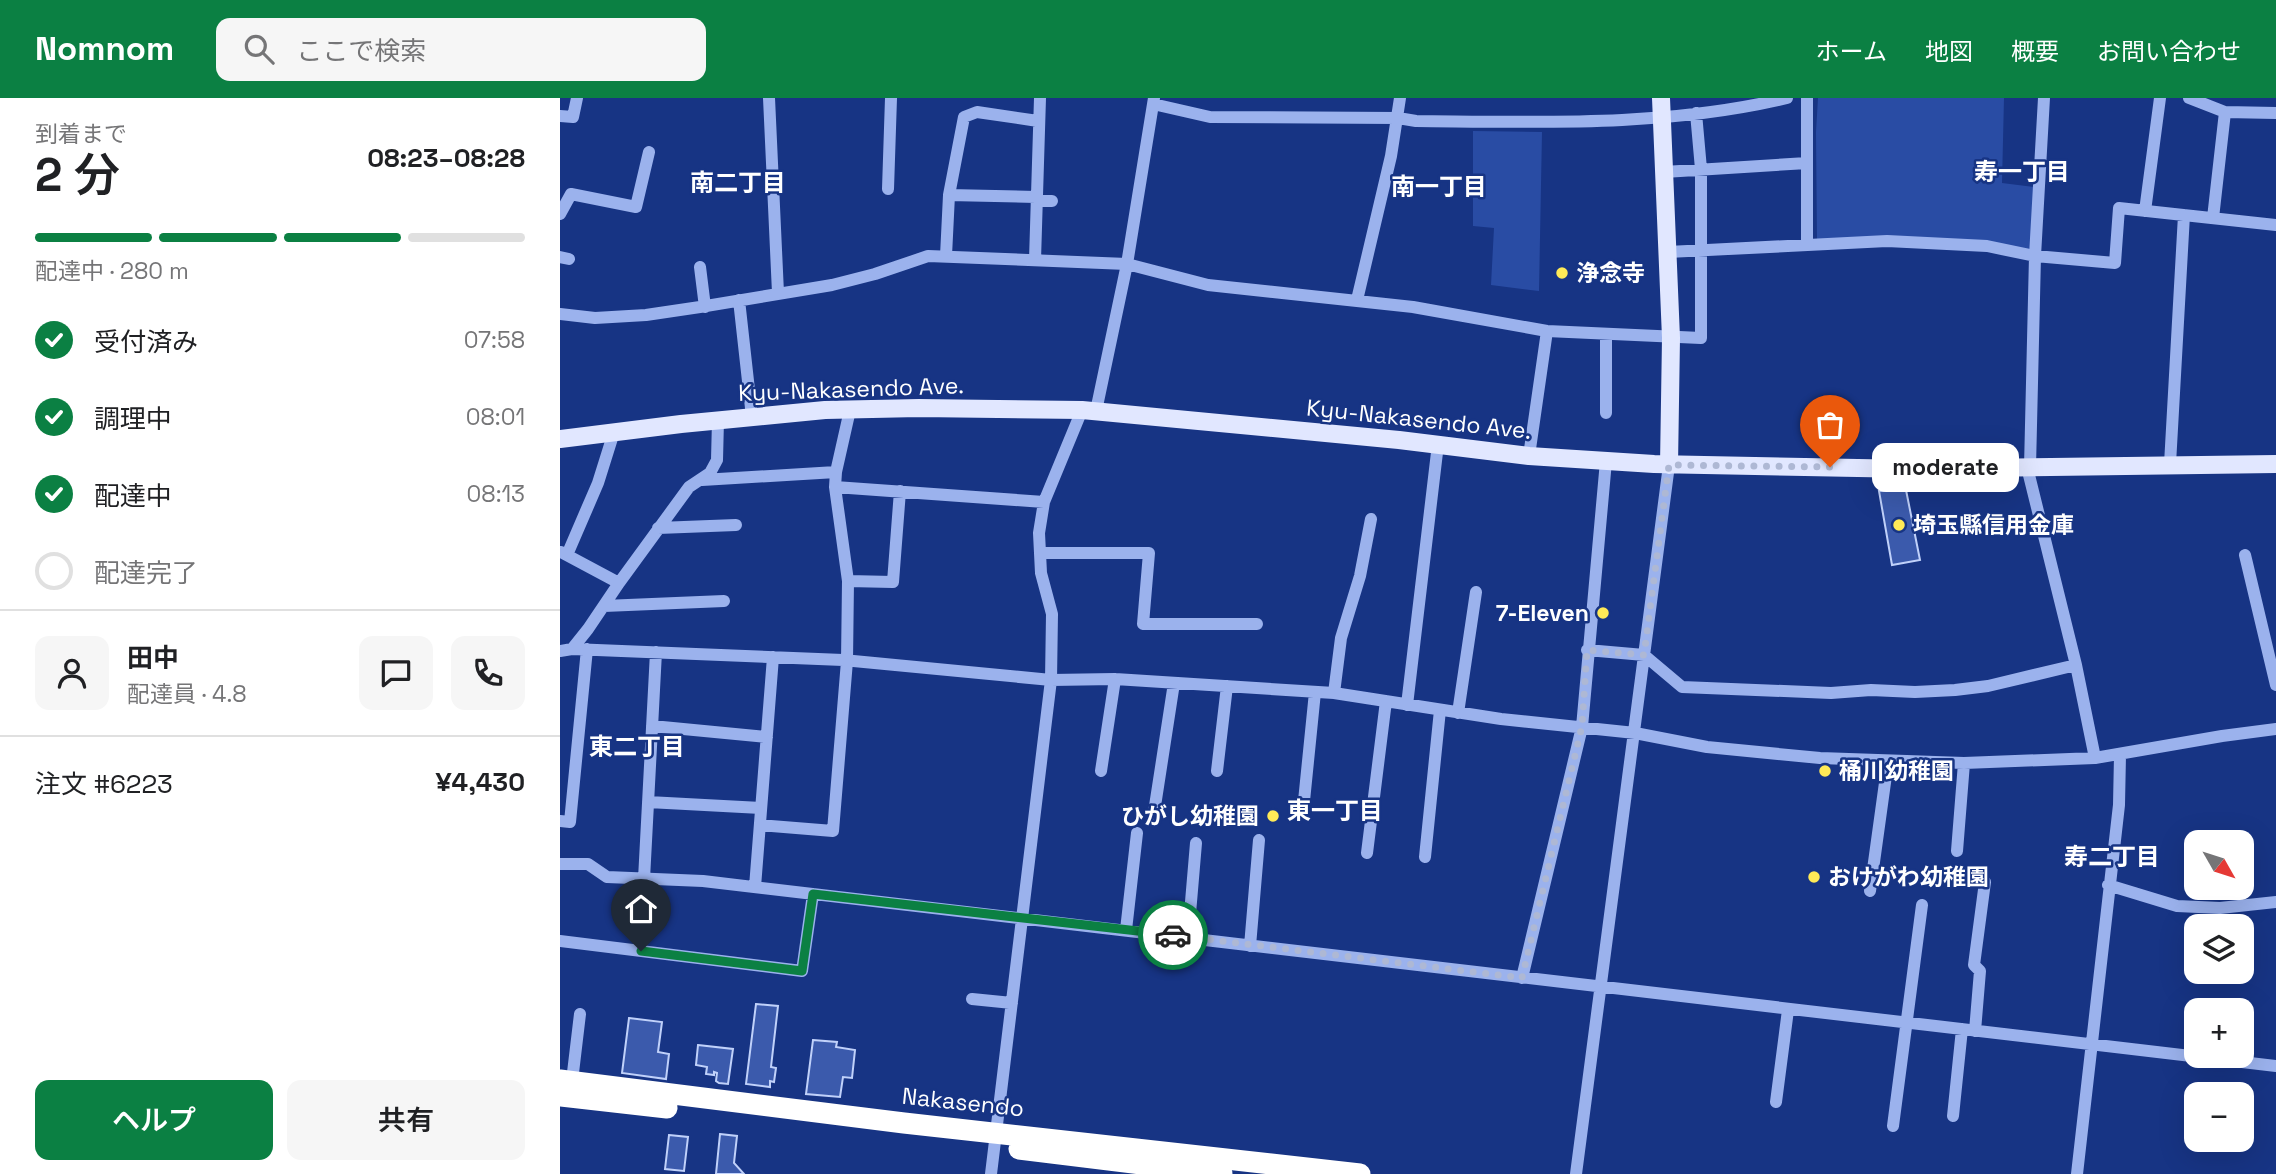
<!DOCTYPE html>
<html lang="ja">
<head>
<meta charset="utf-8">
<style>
	:root { --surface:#fff; --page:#f6f6f6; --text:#202124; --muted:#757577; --line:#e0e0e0; --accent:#0b8043 }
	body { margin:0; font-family:"Space Grotesk","Noto Sans JP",sans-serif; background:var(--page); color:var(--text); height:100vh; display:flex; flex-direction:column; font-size:26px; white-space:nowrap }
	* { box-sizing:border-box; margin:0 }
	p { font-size:23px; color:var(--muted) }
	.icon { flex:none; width:38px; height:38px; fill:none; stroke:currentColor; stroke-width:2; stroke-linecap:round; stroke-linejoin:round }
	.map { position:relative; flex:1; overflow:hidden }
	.panel { display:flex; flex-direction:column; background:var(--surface); width:560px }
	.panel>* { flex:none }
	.needle { width:46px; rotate:129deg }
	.buttons { position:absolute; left:1624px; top:732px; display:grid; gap:14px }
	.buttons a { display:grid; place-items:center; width:70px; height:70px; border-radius:14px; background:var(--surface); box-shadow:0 7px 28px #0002; font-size:35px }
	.pin { position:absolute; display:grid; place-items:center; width:60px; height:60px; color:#fff; margin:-72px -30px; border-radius:50% 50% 50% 0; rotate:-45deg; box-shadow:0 0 7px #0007 }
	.pin .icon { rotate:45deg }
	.courier { position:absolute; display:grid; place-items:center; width:70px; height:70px; margin:-35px; border:5px solid #0b8043; border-radius:50%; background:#fff; color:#222; box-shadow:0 2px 9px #0007 }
	.bubble { position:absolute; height:49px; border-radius:14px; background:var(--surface); box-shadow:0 7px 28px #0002; font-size:23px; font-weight:600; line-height:49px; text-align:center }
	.overview em { font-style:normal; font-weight:600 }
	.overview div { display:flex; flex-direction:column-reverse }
	.overview { display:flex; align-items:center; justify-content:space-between; height:119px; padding:0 35px }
	h1 { font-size:46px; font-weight:600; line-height:52px }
	.bar { display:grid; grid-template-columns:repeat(4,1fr); gap:10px 7px; align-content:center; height:84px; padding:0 35px }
	.bar i { height:9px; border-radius:5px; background:var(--line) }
	.bar .on { background:var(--accent) }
	.bar p { grid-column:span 4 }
	.line { display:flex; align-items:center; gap:18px; padding:0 35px; border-top:2px solid var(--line) }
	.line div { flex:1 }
	.round { display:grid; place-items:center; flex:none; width:74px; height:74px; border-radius:14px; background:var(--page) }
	ol { padding:0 35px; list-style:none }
	li { display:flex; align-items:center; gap:21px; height:77px }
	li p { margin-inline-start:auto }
	li .icon { padding:7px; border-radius:50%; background:var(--accent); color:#fff; stroke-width:4 }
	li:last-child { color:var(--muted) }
	li i { width:38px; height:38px; border:4px solid var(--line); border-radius:50% }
	.cta { display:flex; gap:14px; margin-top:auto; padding:14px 35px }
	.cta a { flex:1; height:80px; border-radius:14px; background:var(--accent); color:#fff; font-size:28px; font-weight:600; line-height:80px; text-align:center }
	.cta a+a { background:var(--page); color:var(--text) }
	header { display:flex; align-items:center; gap:42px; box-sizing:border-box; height:98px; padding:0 35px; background:var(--accent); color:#fff }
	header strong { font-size:33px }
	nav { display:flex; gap:38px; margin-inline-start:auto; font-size:24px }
	.search { width:490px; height:63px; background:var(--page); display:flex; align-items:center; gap:18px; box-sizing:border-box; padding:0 24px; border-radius:14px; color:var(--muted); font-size:26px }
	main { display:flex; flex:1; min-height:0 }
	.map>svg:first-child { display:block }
	.green { fill:#294ca4 }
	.building { fill:#3b5aac; stroke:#c0d1fa; stroke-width:2 }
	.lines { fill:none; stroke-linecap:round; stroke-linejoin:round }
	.minor { stroke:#9bb2ed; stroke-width:12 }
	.major { stroke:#e1e7ff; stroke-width:18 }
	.highway { stroke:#fff; stroke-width:21 }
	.done { stroke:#aeb8d4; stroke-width:7; stroke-dasharray:0 12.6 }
	.route { stroke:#0b8043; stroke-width:9 }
	.poi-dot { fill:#ffea57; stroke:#173484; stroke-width:2.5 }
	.labels { text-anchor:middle; stroke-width:5; stroke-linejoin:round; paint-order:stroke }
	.poi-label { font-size:23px; font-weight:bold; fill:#fff; stroke:#173484; text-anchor:start }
	.street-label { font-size:23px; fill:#fff; stroke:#173484 }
	.neighbourhood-label { font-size:24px; font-weight:bold; fill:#fff; stroke:#173484 }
</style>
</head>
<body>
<header>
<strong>Nomnom</strong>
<div class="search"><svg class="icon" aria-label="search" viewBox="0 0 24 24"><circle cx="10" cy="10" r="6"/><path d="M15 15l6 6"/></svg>ここで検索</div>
<nav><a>ホーム</a><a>地図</a><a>概要</a><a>お問い合わせ</a></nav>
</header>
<main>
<section class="panel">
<div class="overview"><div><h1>2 分</h1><p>到着まで</p></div><em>08:23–08:28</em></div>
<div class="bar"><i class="on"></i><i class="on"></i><i class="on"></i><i></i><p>配達中 · 280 m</p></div>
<ol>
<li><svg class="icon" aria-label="check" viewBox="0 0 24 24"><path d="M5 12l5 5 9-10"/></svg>受付済み<p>07:58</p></li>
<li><svg class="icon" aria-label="check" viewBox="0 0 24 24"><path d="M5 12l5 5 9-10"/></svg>調理中<p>08:01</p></li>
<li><svg class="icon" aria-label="check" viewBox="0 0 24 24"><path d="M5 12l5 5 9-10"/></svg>配達中<p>08:13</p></li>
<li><i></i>配達完了</li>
</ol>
<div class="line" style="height:126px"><a class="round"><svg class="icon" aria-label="person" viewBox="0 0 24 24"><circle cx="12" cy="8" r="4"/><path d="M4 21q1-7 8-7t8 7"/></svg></a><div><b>田中</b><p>配達員 · 4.8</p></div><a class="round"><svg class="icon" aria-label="chat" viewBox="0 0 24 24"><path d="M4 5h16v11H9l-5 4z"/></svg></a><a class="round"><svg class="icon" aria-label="phone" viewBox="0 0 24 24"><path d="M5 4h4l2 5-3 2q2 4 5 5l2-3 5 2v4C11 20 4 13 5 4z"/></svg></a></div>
<div class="line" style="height:91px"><div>注文 #6223</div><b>¥4,430</b></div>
<div class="cta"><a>ヘルプ</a><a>共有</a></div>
</section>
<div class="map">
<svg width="1716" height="1076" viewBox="0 0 1716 1076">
	<rect width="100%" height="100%" fill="#173484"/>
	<path class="green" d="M1258,0h186l-2,85 33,4 -5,63 -213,-11 -1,-107z
		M913,33l69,1 -3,159 -48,-6 3,-57 -21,-2z"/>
	<path class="building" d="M1346,392l14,70 -28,5 -13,-74z
		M196,906l22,2 -7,61 5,1 -2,14 -4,-1v6l-24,-3z
		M69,920l33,4 -4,30 11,2 -3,25 -44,-6z
		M253,942l24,2 -1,5 19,3 -3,28 -9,-1 -3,20 -34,-3z
		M138,947l35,4 -5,35 -9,-1 -3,-2 1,-8 -3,-1v3l-8,-1 1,-7 -11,-2z
		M160,1036l17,2 -3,27 10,11h-28z
		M109,1037l19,2 -4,34 -19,-2z"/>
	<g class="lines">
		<path class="minor" d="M209,0l9,195
			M1629,0l36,14 51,1
			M593,6l57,13 188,1 18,3c124,1 250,6 371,-23
			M0,18l13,1 4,-19
			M1104,74l143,-9
			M328,91l3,-91
			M389,97l87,2
			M476,103h16
			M1585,113l15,-113
			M0,116l11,-20 65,13 13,-55
			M1653,120l12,-106
			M1247,147v-147
			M1108,154l219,-11 100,5 48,10 80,7 4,-55 157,17
			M386,158l3,-61 15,-78 13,-5 61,9
			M0,159l9,2
			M475,162l5,-162
			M140,169l5,40
			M179,202l13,117
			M797,202l34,-144 9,-58
			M0,216l35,4 51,-3 54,-8 132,-22 43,-11 53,-18 199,8 81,21 205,22 134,24 154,7v-169l-5,-56
			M536,313l31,-147 27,-166
			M1046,315v-78
			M969,358l18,-125
			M1610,366l14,-249
			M1467,369l49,198 19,93
			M1470,369l5,-211 9,-158
			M142,382l134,-8
			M275,389l209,15
			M98,430l78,-3
			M1,454l58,31
			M480,455h109l-6,71h114
			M7,457l31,-72 16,-51
			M1685,457l31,130
			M288,483l45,1 7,-91
			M44,508l120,-5
			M12,551l16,-20 31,-46 70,-96 21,-14 7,-13 1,-40
			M1027,552l57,5 38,32 149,6 40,-3 44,2 40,-2 33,-4 88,-21
			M0,553l12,-2 271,11 208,20 64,-1 219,14 167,26 134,14 72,14 113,11 144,5 131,-5 127,-22 54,-7
			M774,595l7,-55 19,-62 11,-57
			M847,607l31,-261
			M898,615l18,-121
			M92,628l115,11
			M541,673l14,-92
			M657,673l10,-85
			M744,703l11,-109
			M88,704l113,6
			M593,721l21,-136
			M0,723l10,1 17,-173
			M200,727l73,6 14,-170 1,-80 -13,-94 1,-15 14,-62
			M1397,753l7,-88
			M807,755l19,-152
			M865,759l15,-147
			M0,766h28l19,13 96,4 1573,185
			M84,781l12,-227
			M1548,787l69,21 43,2 56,-6
			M195,789l18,-230
			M1310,793l18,-130
			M566,832l11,-97
			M628,839l8,-94
			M0,843l242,30 11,-77
			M690,848l9,-106
			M962,880l60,-251 24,-266
			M412,901l40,4
			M1415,933l5,-60 -6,-6 11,-83
			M12,983l8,-67
			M1216,1004l12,-92
			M1393,1018l9,-87
			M1333,1028l29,-221
			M431,1076l60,-494 1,-66 -11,-41 -2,-40 5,-31 38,-92
			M1016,1076l93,-709
			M1517,1076l42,-369 1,-50"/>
		<path class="major" d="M1101,0l10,240 -2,127
			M0,341l121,-15 144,-14 94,-2 163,2 317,30 130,16 125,8 257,5 365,-5"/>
		<path class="highway" d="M0,982l344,43 456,51
			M0,998l107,12
			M459,1051l203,25"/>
	</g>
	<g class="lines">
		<path class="done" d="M613,837l349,43 60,-252 5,-76 57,5 25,-190 161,2"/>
		<path class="route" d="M81,853l161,20 11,-77 360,41"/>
	</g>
	<g class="poi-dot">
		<circle cx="1002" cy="175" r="7"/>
		<circle cx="1339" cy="427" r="7"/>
		<circle cx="1043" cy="515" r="7"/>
		<circle cx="1265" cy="673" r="7"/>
		<circle cx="713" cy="718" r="7"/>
		<circle cx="1254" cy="779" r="7"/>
	</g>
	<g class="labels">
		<g class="poi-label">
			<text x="1016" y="183">浄念寺</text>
			<text x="1353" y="435">埼玉縣信用金庫</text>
			<text x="1029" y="523" text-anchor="end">7-Eleven</text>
			<text x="1279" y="681">桶川幼稚園</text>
			<text x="699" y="726" text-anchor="end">ひがし幼稚園</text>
			<text x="1268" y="787">おけがわ幼稚園</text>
		</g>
		<g class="street-label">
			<text transform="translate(291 291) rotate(-2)" y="8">Kyu-Nakasendo Ave.</text>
			<text transform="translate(859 321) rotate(6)" y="8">Kyu-Nakasendo Ave.</text>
			<text transform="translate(403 1004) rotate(6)" y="8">Nakasendo</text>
		</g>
		<g class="neighbourhood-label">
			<text x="1462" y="82">寿一丁目</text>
			<text x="178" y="93">南二丁目</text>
			<text x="879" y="97">南一丁目</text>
			<text x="77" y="657">東二丁目</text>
			<text x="775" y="721">東一丁目</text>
			<text x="1552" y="767">寿二丁目</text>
		</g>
	</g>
</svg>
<div class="buttons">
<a><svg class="needle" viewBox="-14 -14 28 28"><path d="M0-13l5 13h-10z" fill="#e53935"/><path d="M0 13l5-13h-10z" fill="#757577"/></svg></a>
<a><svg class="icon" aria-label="layers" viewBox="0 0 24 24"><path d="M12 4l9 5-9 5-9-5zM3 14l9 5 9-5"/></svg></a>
<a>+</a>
<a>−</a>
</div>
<div class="pin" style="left:1270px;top:369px;background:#ea580c"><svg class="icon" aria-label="bag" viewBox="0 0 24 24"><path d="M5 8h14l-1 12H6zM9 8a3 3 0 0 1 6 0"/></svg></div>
<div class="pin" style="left:81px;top:853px;background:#1f2937"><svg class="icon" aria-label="home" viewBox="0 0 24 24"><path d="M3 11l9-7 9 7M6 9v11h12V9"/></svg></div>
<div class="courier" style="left:613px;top:837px"><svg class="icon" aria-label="car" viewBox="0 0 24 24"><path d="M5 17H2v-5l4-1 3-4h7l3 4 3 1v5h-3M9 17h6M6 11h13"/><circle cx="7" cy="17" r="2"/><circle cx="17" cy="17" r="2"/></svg></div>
<div class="bubble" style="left:1312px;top:345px;width:147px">moderate</div>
</div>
</main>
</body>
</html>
